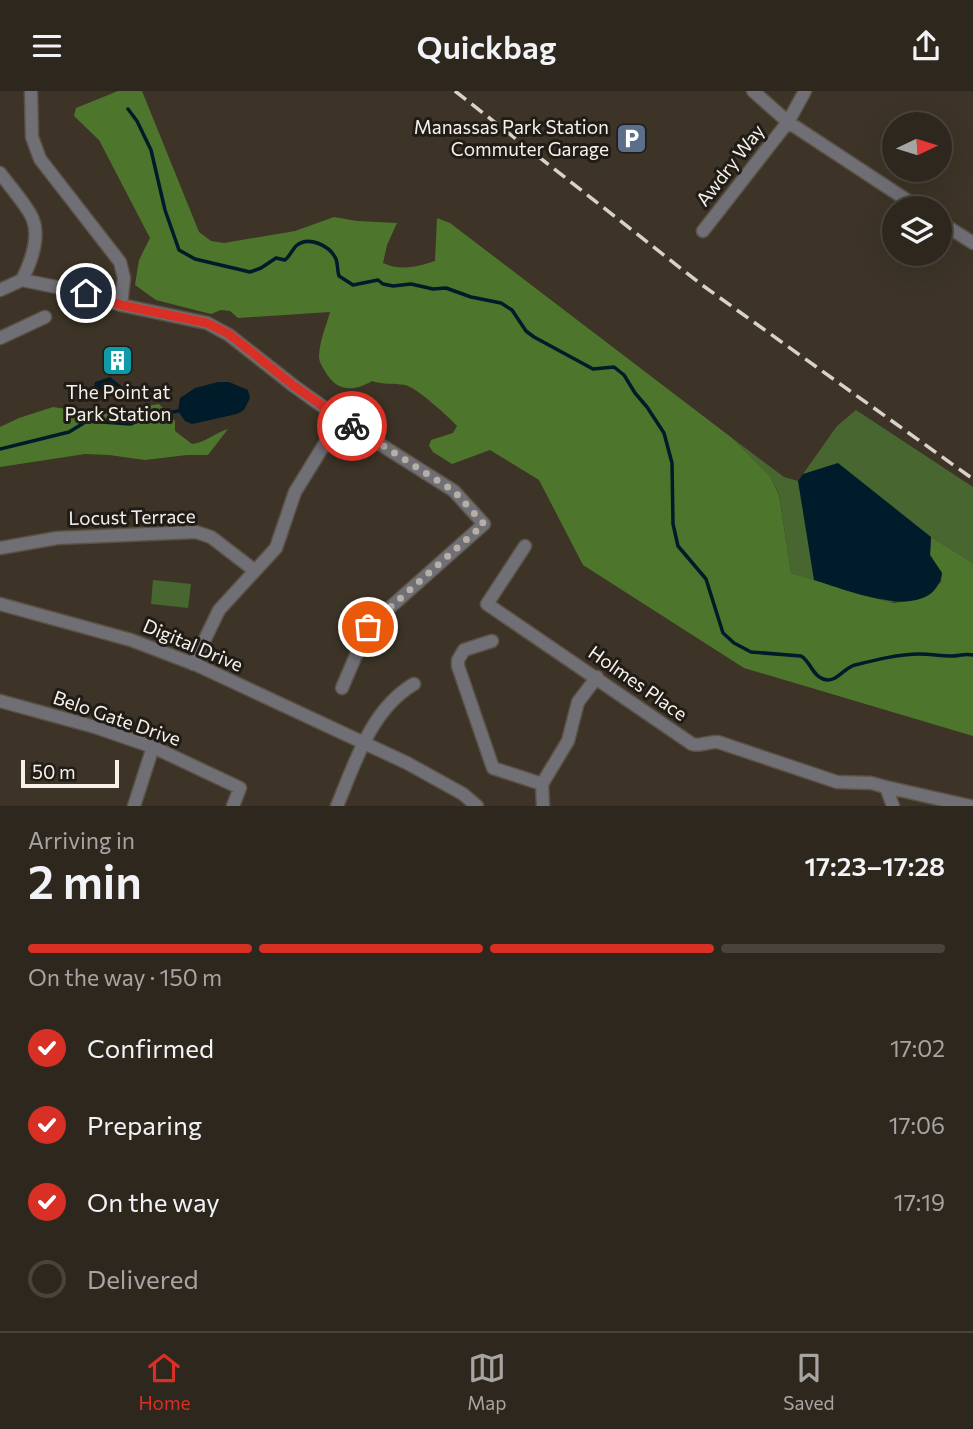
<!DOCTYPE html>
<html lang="en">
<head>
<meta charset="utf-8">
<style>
	:root { --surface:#2e271d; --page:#3a332a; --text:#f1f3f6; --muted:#a7a5a4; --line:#49443b; --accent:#d93025 }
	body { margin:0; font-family:Commissioner,sans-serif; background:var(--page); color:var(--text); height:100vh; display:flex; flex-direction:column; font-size:26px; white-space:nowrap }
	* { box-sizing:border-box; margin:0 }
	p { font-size:23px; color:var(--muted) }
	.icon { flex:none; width:38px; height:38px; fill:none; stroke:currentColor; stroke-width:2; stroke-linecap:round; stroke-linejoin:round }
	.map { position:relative; height:715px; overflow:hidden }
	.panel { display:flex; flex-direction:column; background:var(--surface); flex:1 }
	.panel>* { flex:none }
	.needle { width:46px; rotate:86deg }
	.controls { position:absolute; left:882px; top:21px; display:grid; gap:14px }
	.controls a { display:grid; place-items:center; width:70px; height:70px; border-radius:50%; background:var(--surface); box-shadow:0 7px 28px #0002,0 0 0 2px var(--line); font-size:35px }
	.scale { position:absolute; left:21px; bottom:18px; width:98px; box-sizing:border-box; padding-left:7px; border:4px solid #f7f1e9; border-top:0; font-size:19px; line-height:24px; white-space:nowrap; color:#f7f1e9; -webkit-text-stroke:5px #201c17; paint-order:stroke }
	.pin { position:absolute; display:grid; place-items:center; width:60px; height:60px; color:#fff; margin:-30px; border:4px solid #fff; border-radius:50%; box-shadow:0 2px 7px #0007 }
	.courier { position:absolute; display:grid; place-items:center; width:70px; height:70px; margin:-35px; border:5px solid #d93025; border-radius:50%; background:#fff; color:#222; box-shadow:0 2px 9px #0007 }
	.overview em { font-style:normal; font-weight:600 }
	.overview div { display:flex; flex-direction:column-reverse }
	.overview { display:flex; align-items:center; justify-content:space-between; height:119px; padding:0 28px }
	h1 { font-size:46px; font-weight:600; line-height:52px }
	.bar { display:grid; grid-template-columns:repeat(4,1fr); gap:10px 7px; align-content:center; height:84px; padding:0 28px }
	.bar i { height:9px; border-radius:5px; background:var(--line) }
	.bar .active { background:var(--accent) }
	.bar p { grid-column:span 4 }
	ol { padding:0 28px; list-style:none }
	li { display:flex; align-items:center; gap:21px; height:77px }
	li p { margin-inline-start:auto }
	li .icon { padding:7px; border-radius:50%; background:var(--accent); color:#fff; stroke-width:4 }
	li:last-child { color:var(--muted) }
	li i { width:38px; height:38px; border:4px solid var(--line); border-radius:50% }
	header { display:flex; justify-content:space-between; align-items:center; height:91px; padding:0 28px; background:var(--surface); font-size:32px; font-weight:600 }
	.tab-bar { display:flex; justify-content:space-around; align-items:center; height:98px; border-top:2px solid var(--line); background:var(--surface); font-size:19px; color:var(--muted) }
	.tab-bar a { display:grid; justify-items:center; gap:4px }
	.tab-bar .active { color:var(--accent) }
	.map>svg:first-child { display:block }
	.green { fill:#476630 }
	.forest { fill:#4d762c }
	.water { fill:#001c2a }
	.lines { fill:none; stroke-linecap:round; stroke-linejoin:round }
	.stream { stroke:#001c2a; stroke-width:3.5 }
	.minor-casing { stroke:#5b5246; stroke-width:15 }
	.minor { stroke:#706f76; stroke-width:12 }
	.rail { stroke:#d8d2c9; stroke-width:3.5; stroke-dasharray:14 7; stroke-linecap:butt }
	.done { stroke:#b6afa5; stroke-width:7; stroke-dasharray:0 12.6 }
	.route { stroke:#d93025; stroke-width:9 }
	.labels { text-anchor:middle; stroke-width:6; stroke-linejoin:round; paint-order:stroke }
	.poi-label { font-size:19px; fill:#f7f1e9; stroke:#201c17; text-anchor:end }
	.street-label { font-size:19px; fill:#f7f1e9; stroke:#201c17 }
</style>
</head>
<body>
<header><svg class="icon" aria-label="menu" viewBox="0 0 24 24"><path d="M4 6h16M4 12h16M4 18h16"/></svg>Quickbag<svg class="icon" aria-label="share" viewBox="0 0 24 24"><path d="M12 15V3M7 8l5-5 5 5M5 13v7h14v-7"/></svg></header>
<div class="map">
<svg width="973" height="715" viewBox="0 0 973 715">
	<rect width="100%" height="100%" fill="#3d3427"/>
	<path class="green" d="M856,319l117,77v76l-42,-26 -39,66 -101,-30 -12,-79 -9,-18 -38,-38 52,39 14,4 39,-55z
		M153,489l38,4 -3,24 -37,-4z"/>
	<path class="forest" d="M118,0h24l57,141 12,9 13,2 71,-12 39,-14 23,4 40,2 -10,22 -4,18c17,8 34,4 52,-2l2,-43 13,5 282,215 38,38 9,19 12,78 101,30 19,-2 17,-7 13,-12 1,-9 -12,-18 1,-18 42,26v173l-229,-68 -161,-103 -44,-85 -49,-30 -38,14 -19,-12 -4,-6 2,-6 22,-7 4,-7c-8,-9 -41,-39 -52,-41 -12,-2 -21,0 -33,-4 -18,11 -36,11 -47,-10 -3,-5 -6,-9 -6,-15 1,-17 7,-29 11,-44l-92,6 -8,-7 -9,-1 -10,4 -55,-14 -21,-15 4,-25 11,-22 -51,-98 -25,-24 2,-8z
		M159,313l16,17v10l17,13c14,-2 23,-11 36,-15l-20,26h-21l-42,5 -36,-5 -24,-1 -85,13v-40l19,-9 34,-11 46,7z"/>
	<path class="water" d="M110,286l14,11v4l-16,4 -14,-9 1,-5z
		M218,291h11l19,8 2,8 -6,12 -7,4 -45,10 -7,-3 -7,-10 2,-13 15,-10z
		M838,372l93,74 -1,18 12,18c-9,54 -97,16 -128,7l-16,-99 5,-7z"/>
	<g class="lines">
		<path class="stream" d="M128,18l9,12 14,29 14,60 14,40 16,9 55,13 11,-4 15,-10 9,2c5,-4 7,-10 11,-14 13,-11 34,0 40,13 2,5 1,11 3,17l14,9 25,-5 5,4 10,2 18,-2 22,5 13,-1 25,9 30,6 11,7 14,21 8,6 59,32 21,-2 10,8 11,18 12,14 17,26 8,30 1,61 5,22 28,33 17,54 11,10 17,9 50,4c10,6 11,19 22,23 13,5 20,-11 32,-14 20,-5 44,-11 64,-11 11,0 22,2 33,2 7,0 13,-3 21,-1
			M0,358l69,-17 18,-11 44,3 13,-6 34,-7"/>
		<defs>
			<path id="minor" d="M31,0l1,46 8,22 80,103 4,16 -3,27 86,18 22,12 65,51 46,33 114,72 30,33 -116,103 -26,61
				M753,0l35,31 131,86
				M0,82c8,11 30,36 33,47 7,18 -3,44 -11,60
				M940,131l33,21
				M703,140l85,-109 17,-31
				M0,199l22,-10 64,13 35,12
				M0,247l45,-21
				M525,455l-38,58 205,140c9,3 16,-3 26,-2l119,40 34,1 15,4
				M0,457l57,-10 139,-6 15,5 43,33
				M0,513l131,36 68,26 208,97 56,31 14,12
				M492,550l-28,9 -6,10v6l35,102 49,16
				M193,573l26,-54 57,-62 19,-56 45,-73
				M0,610l95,26 58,20 87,41 -7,18
				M134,715l19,-59
				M337,715c18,-43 34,-97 77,-122
				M543,715l-1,-22 26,-43 10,-39 19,-25
				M893,715l-7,-19 84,19"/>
		</defs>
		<use href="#minor" class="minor-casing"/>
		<use href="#minor" class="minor"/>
		<path class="rail" d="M455,0l247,194 271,194"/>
	</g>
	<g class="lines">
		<path class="done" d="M352,335l102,65 30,33 -116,103"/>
		<path class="route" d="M86,202l35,12 86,18 22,11 65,52 58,40"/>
	</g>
	<defs>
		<symbol id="parking-square" viewBox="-11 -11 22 22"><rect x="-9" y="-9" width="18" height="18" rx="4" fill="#5c6f8a" stroke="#201c17"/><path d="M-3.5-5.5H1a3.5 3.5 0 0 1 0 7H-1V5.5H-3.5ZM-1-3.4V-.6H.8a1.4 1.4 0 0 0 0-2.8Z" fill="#fff"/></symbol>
		<symbol id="building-square" viewBox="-11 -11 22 22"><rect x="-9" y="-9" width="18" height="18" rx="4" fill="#0f9aa8" stroke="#201c17"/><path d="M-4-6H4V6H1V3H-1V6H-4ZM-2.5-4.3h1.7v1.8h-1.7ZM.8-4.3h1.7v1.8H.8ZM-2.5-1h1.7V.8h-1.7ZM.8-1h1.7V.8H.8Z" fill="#fff"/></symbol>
	</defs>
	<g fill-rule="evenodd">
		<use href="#parking-square" x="614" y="30" width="35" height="35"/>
		<use href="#building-square" x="100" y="252" width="35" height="35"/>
	</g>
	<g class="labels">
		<g class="poi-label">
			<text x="609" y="43">Manassas Park Station<tspan x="609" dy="22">Commuter Garage</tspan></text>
			<text x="118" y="308" text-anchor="middle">The Point at<tspan x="118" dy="22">Park Station</tspan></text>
		</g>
		<g class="street-label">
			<text transform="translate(730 74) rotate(-52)" y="7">Awdry Way</text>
			<text transform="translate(132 426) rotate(-1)" y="7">Locust Terrace</text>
			<text transform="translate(193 554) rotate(23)" y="7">Digital Drive</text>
			<text transform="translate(638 592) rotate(35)" y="7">Holmes Place</text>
			<text transform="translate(117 627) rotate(19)" y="7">Belo Gate Drive</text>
		</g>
	</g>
</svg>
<div class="controls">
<a><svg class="needle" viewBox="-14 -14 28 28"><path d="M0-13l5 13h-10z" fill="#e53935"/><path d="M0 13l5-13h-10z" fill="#a7a5a4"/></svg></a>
<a><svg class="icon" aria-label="layers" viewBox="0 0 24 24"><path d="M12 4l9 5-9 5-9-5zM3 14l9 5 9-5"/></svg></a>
</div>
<div class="scale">50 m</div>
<div class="pin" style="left:368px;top:536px;background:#ea580c"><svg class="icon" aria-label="bag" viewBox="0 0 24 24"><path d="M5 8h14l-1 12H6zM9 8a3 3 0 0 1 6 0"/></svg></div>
<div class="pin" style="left:86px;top:202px;background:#1f2937"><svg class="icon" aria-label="home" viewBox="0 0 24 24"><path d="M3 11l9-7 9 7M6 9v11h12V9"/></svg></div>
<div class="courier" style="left:352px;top:335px"><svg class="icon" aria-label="bike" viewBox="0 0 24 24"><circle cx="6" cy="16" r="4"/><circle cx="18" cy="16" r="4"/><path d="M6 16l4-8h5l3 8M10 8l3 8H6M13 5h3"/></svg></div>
</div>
<section class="panel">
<div class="overview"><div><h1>2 min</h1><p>Arriving in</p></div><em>17:23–17:28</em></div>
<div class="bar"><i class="active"></i><i class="active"></i><i class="active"></i><i></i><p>On the way · 150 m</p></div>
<ol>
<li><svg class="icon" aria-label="check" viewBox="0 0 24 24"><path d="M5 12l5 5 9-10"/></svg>Confirmed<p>17:02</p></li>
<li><svg class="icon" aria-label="check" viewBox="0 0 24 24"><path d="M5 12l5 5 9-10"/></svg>Preparing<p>17:06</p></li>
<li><svg class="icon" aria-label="check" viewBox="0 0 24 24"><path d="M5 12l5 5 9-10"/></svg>On the way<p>17:19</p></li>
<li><i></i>Delivered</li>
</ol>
</section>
<nav class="tab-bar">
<a class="active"><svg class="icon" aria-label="home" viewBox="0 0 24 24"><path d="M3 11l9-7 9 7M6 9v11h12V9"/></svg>Home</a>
<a><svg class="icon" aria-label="map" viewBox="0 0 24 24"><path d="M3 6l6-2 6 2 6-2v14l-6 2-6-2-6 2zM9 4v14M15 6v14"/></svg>Map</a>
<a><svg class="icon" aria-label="saved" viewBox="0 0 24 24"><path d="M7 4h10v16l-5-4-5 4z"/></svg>Saved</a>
</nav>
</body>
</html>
